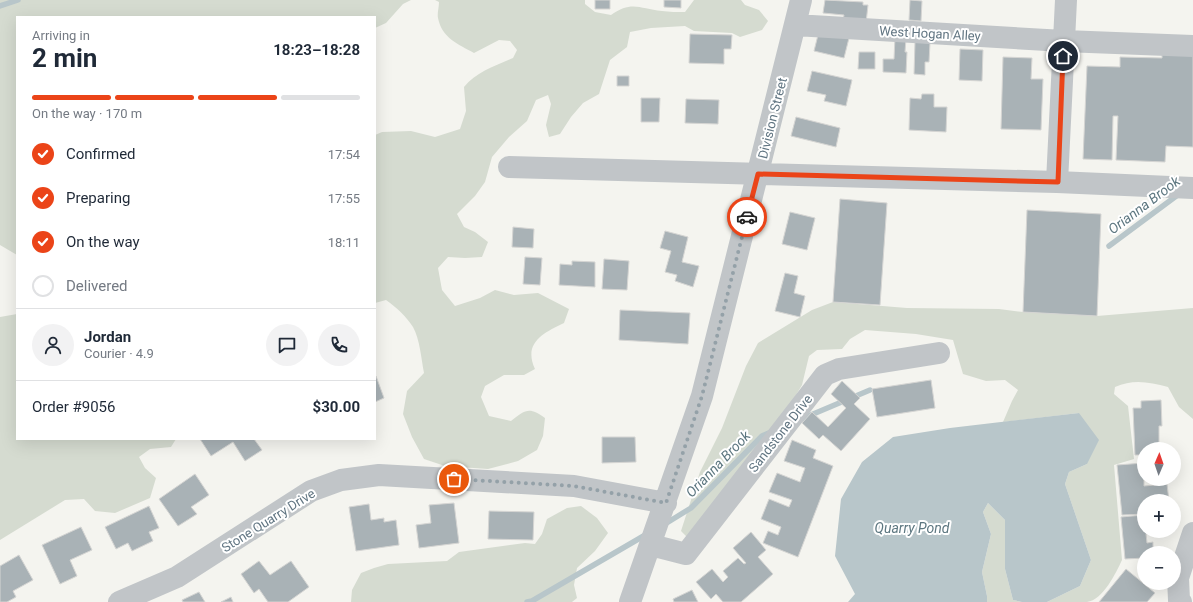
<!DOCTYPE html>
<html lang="en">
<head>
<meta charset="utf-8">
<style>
	:root { --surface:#fff; --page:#f2f2f3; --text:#1f2937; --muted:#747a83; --line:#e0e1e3; --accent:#eb4418 }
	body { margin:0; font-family:Roboto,sans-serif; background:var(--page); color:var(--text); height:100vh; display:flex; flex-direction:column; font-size:15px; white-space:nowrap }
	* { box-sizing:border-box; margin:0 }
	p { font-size:13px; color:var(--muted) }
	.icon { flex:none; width:22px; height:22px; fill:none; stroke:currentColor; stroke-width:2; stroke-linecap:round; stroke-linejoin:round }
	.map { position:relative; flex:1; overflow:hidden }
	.details { position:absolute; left:16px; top:16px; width:360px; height:424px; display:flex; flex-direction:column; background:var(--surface); border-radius:0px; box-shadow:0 4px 16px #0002 }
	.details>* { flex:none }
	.needle { width:26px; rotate:2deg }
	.tools { position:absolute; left:1137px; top:442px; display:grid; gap:8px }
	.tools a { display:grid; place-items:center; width:44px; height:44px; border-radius:50%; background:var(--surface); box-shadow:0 4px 16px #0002; font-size:20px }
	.pin { position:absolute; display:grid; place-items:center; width:34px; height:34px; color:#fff; margin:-17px; border:2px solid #fff; border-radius:50%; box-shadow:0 1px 4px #0007 }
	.courier { position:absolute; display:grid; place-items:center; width:40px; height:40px; margin:-20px; border:3px solid #eb4418; border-radius:50%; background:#fff; color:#222; box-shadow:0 1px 5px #0007 }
	.headline em { font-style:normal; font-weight:700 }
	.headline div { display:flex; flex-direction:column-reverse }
	.headline { display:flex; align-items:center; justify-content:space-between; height:68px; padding:0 16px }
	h1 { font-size:26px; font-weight:700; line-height:30px }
	.bar { display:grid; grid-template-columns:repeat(4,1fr); gap:6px 4px; align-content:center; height:48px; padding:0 16px }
	.bar i { height:5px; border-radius:3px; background:var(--line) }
	.bar .selected { background:var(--accent) }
	.bar p { grid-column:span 4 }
	.line { display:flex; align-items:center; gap:10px; padding:0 16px; border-top:1px solid var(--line) }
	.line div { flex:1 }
	.round { display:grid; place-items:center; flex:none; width:42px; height:42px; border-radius:21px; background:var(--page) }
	ol { padding:0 16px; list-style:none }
	li { display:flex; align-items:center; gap:12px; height:44px }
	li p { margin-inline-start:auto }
	li .icon { padding:4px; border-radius:50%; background:var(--accent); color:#fff; stroke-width:4 }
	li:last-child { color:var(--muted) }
	li i { width:22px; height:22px; border:2px solid var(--line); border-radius:50% }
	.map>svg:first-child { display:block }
	.green { fill:#d5dbd0 }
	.water { fill:#b8c6ca }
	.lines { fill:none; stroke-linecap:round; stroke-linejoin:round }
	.stream { stroke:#b8c6ca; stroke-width:5.5 }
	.building { fill:#a9b2b6; stroke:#d5d5d3 }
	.minor { stroke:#c1c5c8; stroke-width:22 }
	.done { stroke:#94a1a8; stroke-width:4; stroke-dasharray:0 7.2 }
	.route { stroke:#eb4418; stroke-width:5 }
	.labels { text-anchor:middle; stroke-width:4; stroke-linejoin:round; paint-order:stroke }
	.street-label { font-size:13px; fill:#617582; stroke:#fff }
	.water-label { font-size:14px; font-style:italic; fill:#5d7780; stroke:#fff }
</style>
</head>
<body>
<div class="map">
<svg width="1193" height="602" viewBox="0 0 1193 602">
	<rect width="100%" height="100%" fill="#f4f4ef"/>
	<path class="green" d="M0,0h411l-8,4 -17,19 -11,5v-11h-358v238l-17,-10z
		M435,0h150v4l10,8 16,3c21,-15 29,-6 51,-4 7,1 15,1 23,1l9,-12h47l4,5 14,5 9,11 -6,9 -22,7 -8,-4 -38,-2 -9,-5 -34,2 -21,4 -3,15 -17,13 -11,34 -16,9 -12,14 -11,17 -11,3 -3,-12 5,-21 -3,-9 -12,5 -9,21 -18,16 -17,20 -7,25 -10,14 -18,18 7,13 11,5 13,10 -6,15 -17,1 -17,-1 -10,11 4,22 13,16 25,-8 15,-8 19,5 24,-2 31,16 -5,14c-21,10 -41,20 -29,46l-11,6h-20l-19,11 -4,11 8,19 22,5c14,-11 18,-15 34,-3l-2,18 -6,14 -19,11 -30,8 -43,-3 -21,-7 -12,-22 -9,-23 4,-23 17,-18c-3,-15 -4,-33 -11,-46 -7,-11 -17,-20 -27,-27l-11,3v-168l7,-3 29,-1 24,6 25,-8 6,-18 -2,-24c12,-15 31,-21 49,-29l4,-8 -7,-9 -11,-1 -25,13c-16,-9 -32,-15 -36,-35 -1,-4 1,-11 1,-16z
		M833,302l74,6 92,1 24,3 74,4 96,-8v111l-14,-12 -11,-20c-19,-5 -35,-8 -53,0l-1,7 14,12 6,53 -20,6 8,95c-6,13 -19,40 -35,42 -13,0 -27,0 -40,0l33,-16 11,-26 -26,-76 4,-12 18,-8 -8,-51 -76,9 9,-21 6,-11 -13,-10 -19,1 -23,-7 -10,-34 -37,-6 -51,-4 -15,9 -8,10 -25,1 -8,6 -7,29 -15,25 -97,130 -9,-9 19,-59 22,-44 24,-62 12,-23 54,-33z
		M17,314v125h159l-5,8 -21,2 -11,8 6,11 11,10 -6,20 -35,15 -20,-2 -11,-12 -19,1 -65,40v-223z
		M988,503l17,17v49l8,31 9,2h-35v-6l-5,-24 9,-38 -8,-22z
		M581,506l16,12 11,15 -13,18 -18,17 -3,17 3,13 -5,4h-221l1,-12 9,-17 13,-5 14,-4 59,-3 12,-9 66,-9 10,1 7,-10 5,-15 20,-11z"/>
	<path class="water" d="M1079,413l20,27 -12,24 -18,8 -4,12 26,76 -11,26 -33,16h-25l-9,-2 -8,-31v-49l-17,-17 -5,9 8,22 -9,38 5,24v6h-139l7,-8 -20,-38 6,-57 21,-37 31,-25 57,-9z"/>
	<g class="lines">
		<path class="stream" d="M0,6l18,-6
			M1109,246l70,-52
			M799,420l71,-30
			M665,524l26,-16 71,-72 9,-4
			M527,602l5,-1 115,-67"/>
	</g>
	<path class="building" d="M595,0h15v9h-15z
		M664,0h17v8l-17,-1z
		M825,0l38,2v3h5l-2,18 -23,-3 1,-5 -21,-2z
		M910,0l12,1 -1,20 -12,-1z
		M819,31l30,7 -5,20 -30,-7z
		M690,34l42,1 -1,14h-7v15l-35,-1z
		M895,37l11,1 -1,14h2l-1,21 -23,-1v-13h11z
		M915,42l15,1 -1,19h-4v13l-11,-1z
		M960,49l23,1 -1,31 -23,-1z
		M859,52h16v17h-17z
		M1162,53l31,1v93l-27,-1 -1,16 -49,-2 2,-44h-5l-1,44 -29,-1 4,-93 33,1v-10l42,1z
		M1003,57l29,1 -1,21h12l-2,51 -40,-1z
		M812,71l40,9 -6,26 -22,-5 2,-6 -19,-4z
		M617,76h12v10h-12z
		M922,94h12v13h13l-1,25 -37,-2 1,-32 11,1z
		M641,98h19l-1,24h-18z
		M686,99l33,1 -1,24 -33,-1z
		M796,117l44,11 -4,19 -45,-11z
		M840,199l47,4 -7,102 -47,-3z
		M1027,210l74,4 -4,102 -74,-4z
		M790,212l25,6 -8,32 -25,-6z
		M513,227l21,2 -1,19 -21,-1z
		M665,231l23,6 -6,25 17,4 -6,21 -18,-6 2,-6 -12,-3 6,-21 -11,-3z
		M525,257l17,1 -2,27 -17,-1z
		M604,259l25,2 -2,29 -25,-1z
		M572,261l23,1v25l-36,-2 1,-21 12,1z
		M785,273l13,3 -4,17 11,3 -5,21 -25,-6z
		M620,310l70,3 -2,31 -69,-4z
		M376,376l8,22 -9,4v-25z
		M931,380l4,28 -58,9 -5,-28z
		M842,381l18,17 -6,6 16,15 -29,32 -18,-16 -4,4 -17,-16 10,-11 16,15 18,-19 -15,-14z
		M1161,400l1,26h-3v23h-15v6h-9l-2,-47h8v-7z
		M602,437h33l1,25 -34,1z
		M200,439h54l8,11 -17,11 -12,-19 -22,14z
		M792,440l24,10 -3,8 20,8 -35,91 -35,-14 5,-12 10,4 3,-8 -20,-8 8,-20 20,8 3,-7 -23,-8 8,-19 23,9 5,-14 -21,-7z
		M1144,463v23l23,-2 2,17h-25v13l-22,1 -5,-50z
		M195,474l14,21 -18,12 6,7 -19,12 -19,-27z
		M454,503l5,40 -40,5 -3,-23 15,-2 -2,-18z
		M369,504l2,16 13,-2v4l12,-2 3,25 -43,6 -7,-44z
		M149,506l10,22 -10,4 4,9 -21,10 -4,-8 -12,6 -11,-22z
		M489,511l45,1 -1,28 -45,-1z
		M1144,515v16l27,1 -25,2 1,9 6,-1v11h-9v5l-19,1 -4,-42z
		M81,527l11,23 -22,10 7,16 -17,8 -18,-39z
		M751,532l15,18 -8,7 15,17 -32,28h-18l-7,-8 -5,5 -15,-17 16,-13 11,13 5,-5 -5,-6 15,-13 6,6 2,-1 -13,-15z
		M19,555l14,25 -20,11 3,6 -9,5h-7v-36z
		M259,561l11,14 21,-14 18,26 -21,15h-20l-9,-13 -5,4 -13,-19z
		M1126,569l29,24 -8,9h-48z
		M692,590l6,12h-24l-1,-3z
		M199,592l6,10h-22l-1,-2z
		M231,597l2,5h-12z"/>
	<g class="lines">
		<path class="minor" d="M795,25l269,16 129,5
			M509,167l548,15 136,6
			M1057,182l9,-182
			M651,545l35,9 139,-179 14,-6 100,-16
			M119,602l58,-25 134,-86 30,-11 38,-5 195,11 92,17
			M630,602l72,-206 99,-396
			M1181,602l-2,-2 -1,-22 15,-45"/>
	</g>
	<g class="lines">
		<path class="done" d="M454,479l120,7 92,17 36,-107 45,-179"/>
		<path class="route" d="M747,217l11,-43 300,8 5,-126"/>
	</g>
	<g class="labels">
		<g class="street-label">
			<text transform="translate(930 33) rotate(3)" y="5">West Hogan Alley</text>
			<text transform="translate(772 118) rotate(-76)" y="5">Division Street</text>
			<text transform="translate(780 433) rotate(-52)" y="5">Sandstone Drive</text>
			<text transform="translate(268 520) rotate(-32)" y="5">Stone Quarry Drive</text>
		</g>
		<g class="water-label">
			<text transform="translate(1144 205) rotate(-37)" y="5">Orianna Brook</text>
			<text transform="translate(718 464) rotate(-46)" y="5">Orianna Brook</text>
			<text x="912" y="533">Quarry Pond</text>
		</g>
	</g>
</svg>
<div class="tools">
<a><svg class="needle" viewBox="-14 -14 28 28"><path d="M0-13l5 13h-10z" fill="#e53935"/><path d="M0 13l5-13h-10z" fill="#747a83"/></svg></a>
<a>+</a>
<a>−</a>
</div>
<div class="pin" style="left:454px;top:479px;background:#ea580c"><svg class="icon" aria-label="bag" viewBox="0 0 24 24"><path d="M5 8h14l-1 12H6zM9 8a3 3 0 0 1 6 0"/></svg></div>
<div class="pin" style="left:1063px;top:56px;background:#1f2937"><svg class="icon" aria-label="home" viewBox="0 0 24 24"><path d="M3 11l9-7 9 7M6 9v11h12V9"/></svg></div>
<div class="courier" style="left:747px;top:217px"><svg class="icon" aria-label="car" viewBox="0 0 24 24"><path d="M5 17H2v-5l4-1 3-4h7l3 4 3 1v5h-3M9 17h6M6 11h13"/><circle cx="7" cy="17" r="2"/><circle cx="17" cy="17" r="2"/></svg></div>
<section class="details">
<div class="headline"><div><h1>2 min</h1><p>Arriving in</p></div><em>18:23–18:28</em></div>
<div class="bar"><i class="selected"></i><i class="selected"></i><i class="selected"></i><i></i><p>On the way · 170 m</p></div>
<ol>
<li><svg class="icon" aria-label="check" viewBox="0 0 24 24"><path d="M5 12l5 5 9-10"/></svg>Confirmed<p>17:54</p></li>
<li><svg class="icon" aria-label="check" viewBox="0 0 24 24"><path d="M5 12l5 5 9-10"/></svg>Preparing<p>17:55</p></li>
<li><svg class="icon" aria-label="check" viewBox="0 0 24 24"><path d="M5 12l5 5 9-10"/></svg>On the way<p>18:11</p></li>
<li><i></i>Delivered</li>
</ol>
<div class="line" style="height:72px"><a class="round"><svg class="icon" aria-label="person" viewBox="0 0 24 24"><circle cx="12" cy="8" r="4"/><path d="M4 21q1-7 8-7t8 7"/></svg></a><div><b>Jordan</b><p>Courier · 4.9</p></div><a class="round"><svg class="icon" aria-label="chat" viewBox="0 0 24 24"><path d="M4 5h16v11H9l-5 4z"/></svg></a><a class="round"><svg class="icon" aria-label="phone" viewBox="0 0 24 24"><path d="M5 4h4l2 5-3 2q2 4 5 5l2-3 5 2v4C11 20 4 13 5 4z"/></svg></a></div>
<div class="line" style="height:52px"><div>Order #9056</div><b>$30.00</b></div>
</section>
</div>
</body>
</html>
